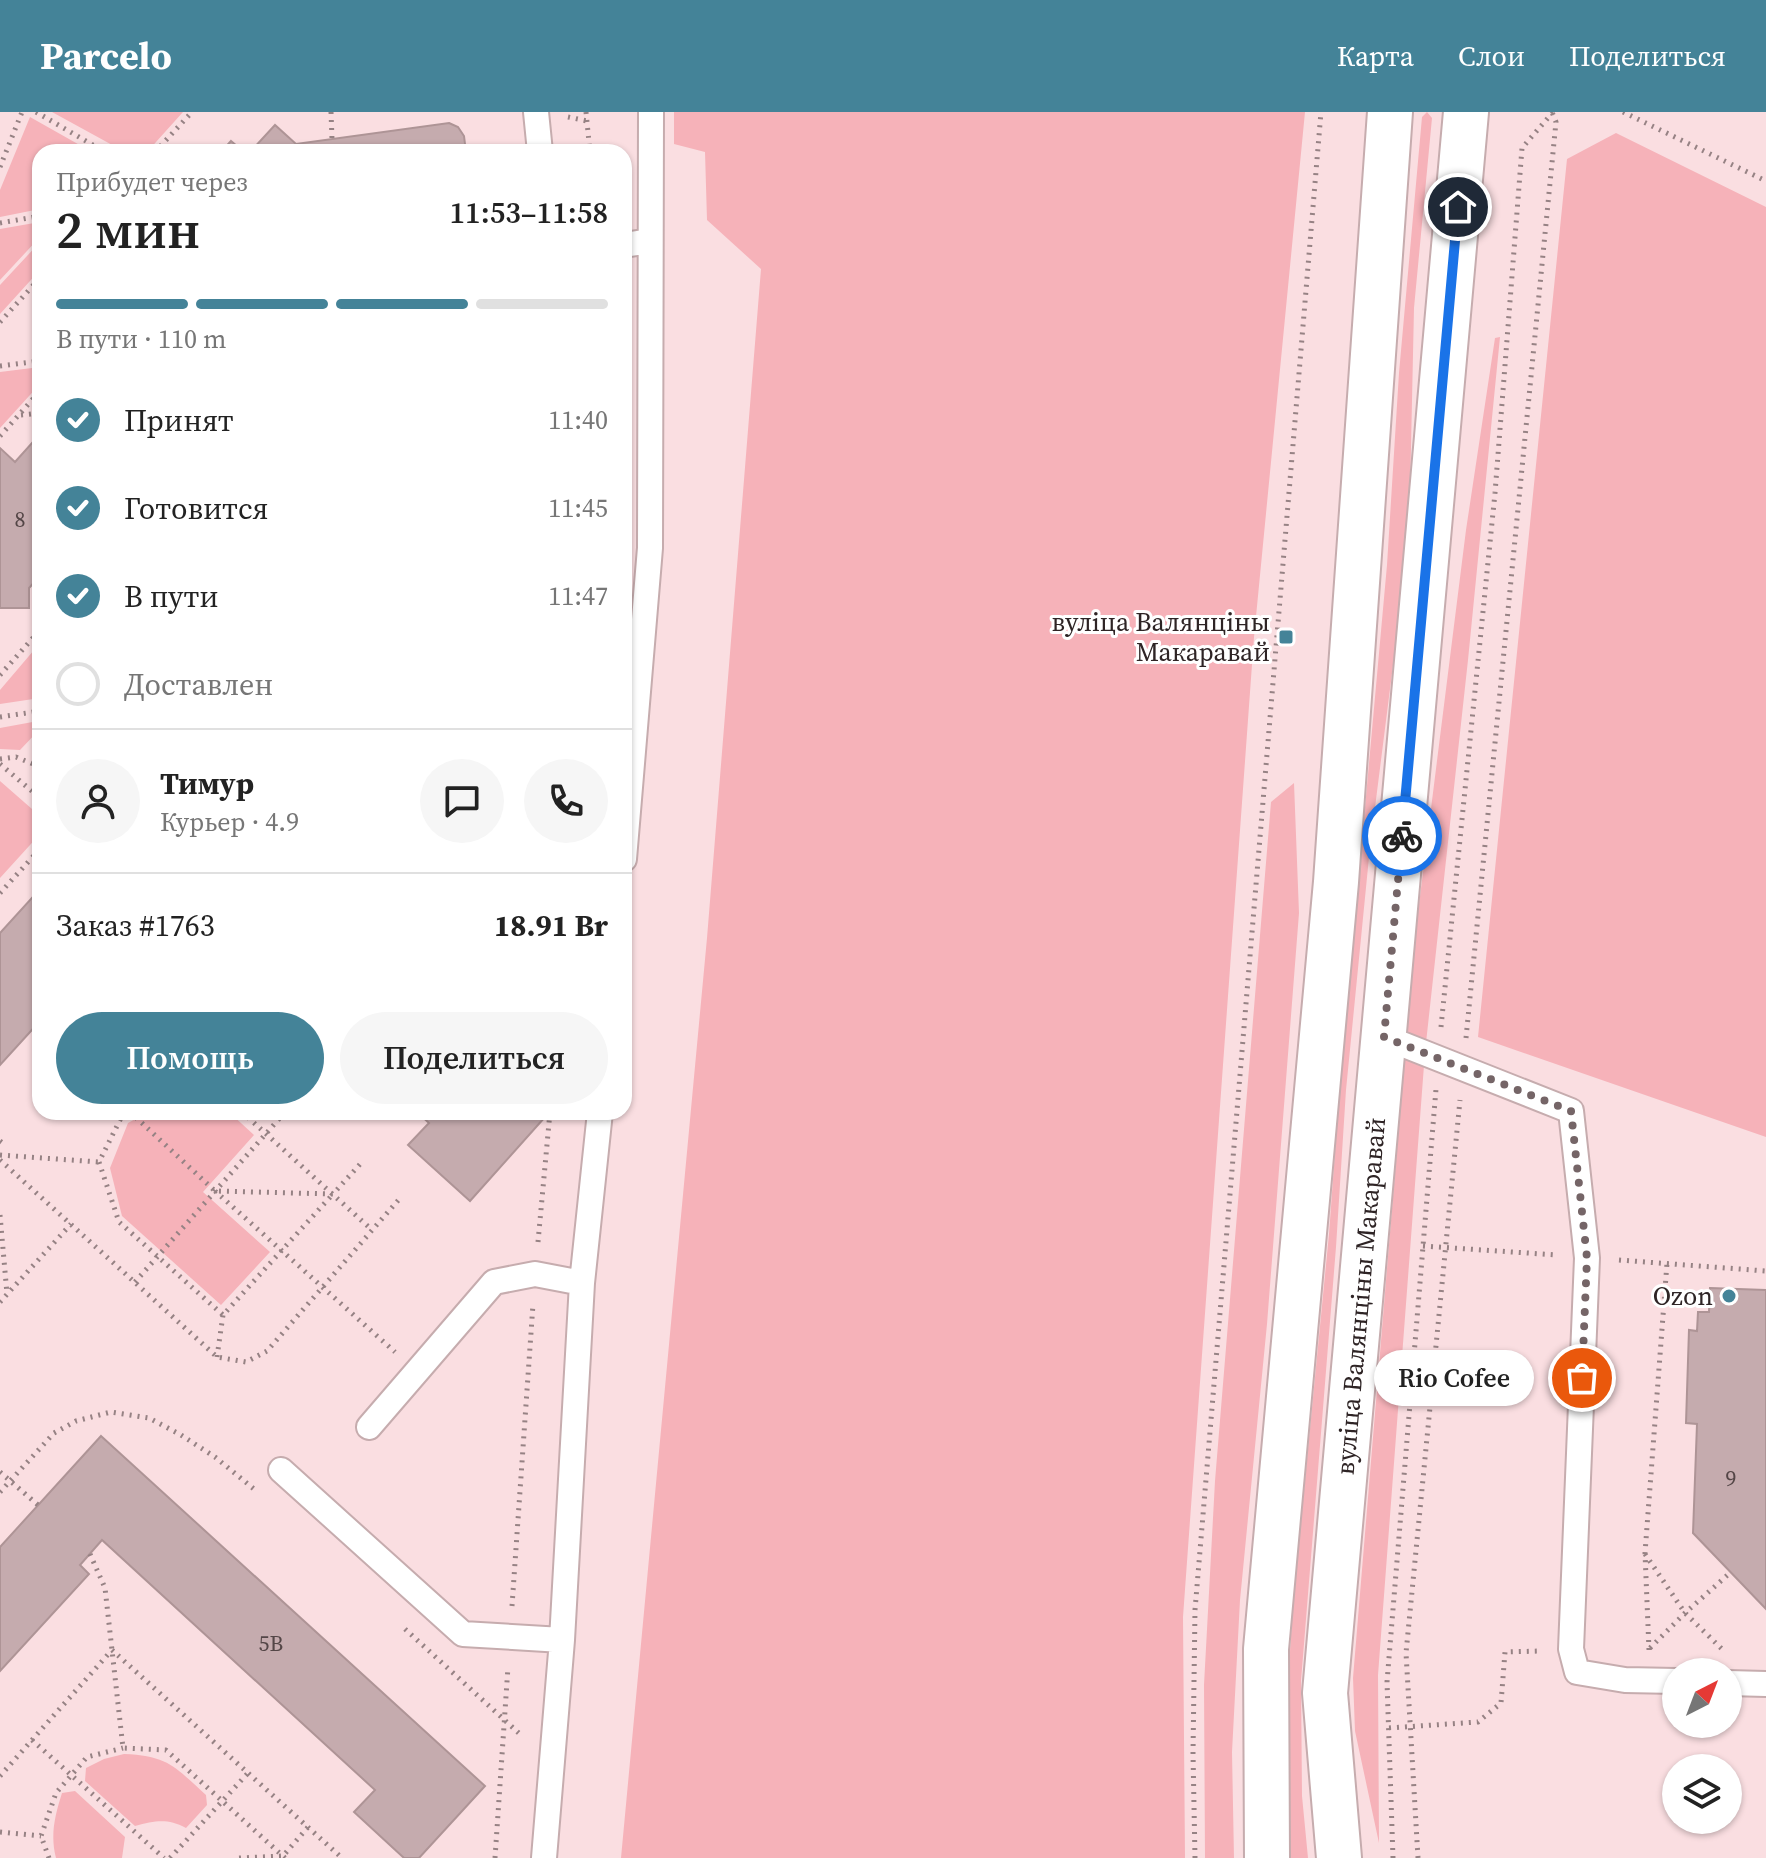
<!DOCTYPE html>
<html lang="ru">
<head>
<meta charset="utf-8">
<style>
	:root { --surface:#fff; --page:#f6f6f6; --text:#222; --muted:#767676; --line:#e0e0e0; --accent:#448398 }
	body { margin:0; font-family:"Source Serif 4",serif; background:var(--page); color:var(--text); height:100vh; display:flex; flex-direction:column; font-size:30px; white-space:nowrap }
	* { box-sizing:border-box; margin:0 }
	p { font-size:26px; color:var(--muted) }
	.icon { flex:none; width:44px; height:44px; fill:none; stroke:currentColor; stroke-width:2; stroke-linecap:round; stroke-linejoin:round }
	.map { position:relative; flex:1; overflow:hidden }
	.drawer { position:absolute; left:32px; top:32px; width:600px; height:976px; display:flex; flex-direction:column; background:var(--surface); border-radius:24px; box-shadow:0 2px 6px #0004 }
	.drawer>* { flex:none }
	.needle { width:52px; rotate:42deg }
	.fabs { position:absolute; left:1662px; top:1546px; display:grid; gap:16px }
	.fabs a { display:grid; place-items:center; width:80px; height:80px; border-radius:50%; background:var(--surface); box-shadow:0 2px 6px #0004; font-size:40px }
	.pin { position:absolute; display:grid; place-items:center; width:68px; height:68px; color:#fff; margin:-34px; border:4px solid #fff; border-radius:50%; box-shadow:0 2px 8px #0007 }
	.courier { position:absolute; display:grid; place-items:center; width:80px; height:80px; margin:-40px; border:6px solid #1a73e8; border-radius:50%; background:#fff; color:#222; box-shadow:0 2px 10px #0007 }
	.bubble { position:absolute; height:56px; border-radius:28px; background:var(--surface); box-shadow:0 2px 6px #0004; font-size:26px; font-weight:600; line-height:56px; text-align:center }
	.overview em { font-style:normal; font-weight:600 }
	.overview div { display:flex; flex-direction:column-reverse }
	.overview { display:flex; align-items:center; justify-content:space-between; height:136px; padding:0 24px }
	h1 { font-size:52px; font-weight:600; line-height:60px }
	.bar { display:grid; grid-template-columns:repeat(4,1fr); gap:12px 8px; align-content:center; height:96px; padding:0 24px }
	.bar i { height:10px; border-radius:6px; background:var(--line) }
	.bar .active { background:var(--accent) }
	.bar p { grid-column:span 4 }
	.line { display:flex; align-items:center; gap:20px; padding:0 24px; border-top:2px solid var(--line) }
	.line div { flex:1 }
	.round { display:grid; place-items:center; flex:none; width:84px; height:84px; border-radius:42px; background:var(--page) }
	ol { padding:0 24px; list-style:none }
	li { display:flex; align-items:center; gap:24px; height:88px }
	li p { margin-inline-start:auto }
	li .icon { padding:8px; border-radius:50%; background:var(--accent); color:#fff; stroke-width:4 }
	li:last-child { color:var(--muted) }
	li i { width:44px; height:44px; border:4px solid var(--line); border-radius:50% }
	.cta { display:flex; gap:16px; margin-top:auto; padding:16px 24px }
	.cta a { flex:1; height:92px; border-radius:48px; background:var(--accent); color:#fff; font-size:32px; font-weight:600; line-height:92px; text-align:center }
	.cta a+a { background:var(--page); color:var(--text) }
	header { display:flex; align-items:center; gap:48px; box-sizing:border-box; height:112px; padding:0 40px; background:var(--accent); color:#fff }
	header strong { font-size:38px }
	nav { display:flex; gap:44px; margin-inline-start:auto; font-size:28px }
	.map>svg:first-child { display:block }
	.green { fill:#f6b2b9 }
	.building { fill:#c5abae; stroke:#ae9496; stroke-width:2 }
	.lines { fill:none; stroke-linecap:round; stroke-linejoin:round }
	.service-casing { stroke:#c6acae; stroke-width:28 }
	.minor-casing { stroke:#c6acae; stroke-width:48 }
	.path { stroke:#968284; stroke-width:5; stroke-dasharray:2 6; stroke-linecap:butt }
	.service { stroke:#fff; stroke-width:24 }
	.minor { stroke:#fff; stroke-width:44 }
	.done { stroke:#756567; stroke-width:8; stroke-dasharray:0 14.4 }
	.route { stroke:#1a73e8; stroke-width:10 }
	.poi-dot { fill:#448398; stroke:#fff; stroke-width:3 }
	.labels { text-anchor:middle; stroke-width:6; stroke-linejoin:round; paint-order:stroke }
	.number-label { font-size:22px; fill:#544647 }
	.poi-label { font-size:26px; fill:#2e2425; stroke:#fff; text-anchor:end }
	.street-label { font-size:26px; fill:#2e2425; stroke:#fff }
</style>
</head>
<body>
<header>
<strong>Parcelo</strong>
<nav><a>Карта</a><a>Слои</a><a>Поделиться</a></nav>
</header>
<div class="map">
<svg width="1766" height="1746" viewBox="0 0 1766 1746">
	<rect width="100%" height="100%" fill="#fadee1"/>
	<path class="green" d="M52,0h131l-36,40h-22z
		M674,0h631l-51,525 -71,980 2,241h-564l86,-920 54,-669 -54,-49 -2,-68 -31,-8z
		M1427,0l5,6 -18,190 -5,231 -39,308 -24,243 -10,157 -35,434 1,115 6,62h-19l-2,-159 6,-96 36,-369 11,-151 47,-518 12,-192 23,-256z
		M30,5l62,35h-52v57l-40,8v-27z
		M1616,21l150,74v930l-288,-100 89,-878z
		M40,110v15l-40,43v-51z
		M40,130v28l-40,44v-29z
		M1500,225l-32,323 -43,392 -47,623 1,168 -24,-112 -2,-53 61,-734 52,-414 29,-192z
		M40,255v17l-40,44v-56z
		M40,531v55l-40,6v-14z
		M38,609l2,3v5l-20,21 -20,-1v-21z
		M0,669l40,35v18l-40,44z
		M1294,671l5,130 -32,411 -27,276 -8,152 2,106h-29l-1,-173 11,-204 56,-679z
		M148,1000h81l25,23 -51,57 67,60 -49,53 -99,-89 -12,-48 18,-45z
		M124,1642c45,2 51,13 82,41l1,10 -21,23c-19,-10 -31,-7 -51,-2l-50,-45 1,-13 18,-9z
		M75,1679l50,46 -3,21h-66c-6,-23 -1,-43 6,-65z"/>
	<path class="building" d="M449,11l9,4 6,9 2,16h-216l25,-27 21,19z
		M231,29l13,11h-23z
		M40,322v142l-11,12v20h-29v-160l15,14z
		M40,777v132l-40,44v-132z
		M417,1000h122l6,5 -75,84 -62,-56 21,-22z
		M1710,1176l56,2v319l-73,-76 4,-109 -11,-1 3,-93 8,1 1,-19h11z
		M101,1324l384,350 -66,72h-15l-50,-46 21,-22 -273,-250 -22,25 9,9 -89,97v-124z"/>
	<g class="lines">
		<defs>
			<path id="service" d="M536,0l4,40
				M624,133l26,-4
				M624,747l26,-311 1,-436
				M1384,925l187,74 16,147 -16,391 6,23 48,8 51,1
				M369,1315l125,-145 41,-8 47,9
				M281,1358l182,164 99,6
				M1728,1571l38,1
				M544,1746l18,-218 20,-357 18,-171"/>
			<g id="minor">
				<path d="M1267,1746l-1,-209 70,-767 54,-770"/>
				<path id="s1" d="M1339,1746l-14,-165 141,-1581"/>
			</g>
		</defs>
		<use href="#service" class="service-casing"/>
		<use href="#minor" class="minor-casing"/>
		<path class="path" d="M36,0l69,40
			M331,0l1,27
			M586,0l4,40
			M1623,0l143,69
			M568,5l19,4
			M155,40l37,-40
			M0,55l22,-55
			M0,111l40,-7
			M0,210l40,-44
			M0,254l40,-5
			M21,303l19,-2
			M0,324l40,-45
			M0,563l40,-45
			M0,605l40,-6
			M0,647l16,-2 17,7 7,-8
			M0,652l40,34
			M33,680l7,-8
			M0,781l40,-44
			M1441,915l54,-534 27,-345 31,-36
			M1466,926l90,-916 -4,-10
			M124,1000l-25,50 20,60 104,93 110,-121
			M130,1000l85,79 118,3 29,-32
			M242,1000l130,118
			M0,1029l4,3
			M0,1043l99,7
			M0,1048l217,197 29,5 21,-11 134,-154
			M215,1079l180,161
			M0,1103l7,79
			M538,1130l12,-130
			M1423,1134l134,9
			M1619,1148l147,11
			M135,1170l150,-170
			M0,1190l71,-78
			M217,1245l6,-42
			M0,1360l38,33
			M0,1380l54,-59 22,-12 35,-9 38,6 32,17 34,22 39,32
			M90,1442l15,34 18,160 43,2 119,108
			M1645,1442l40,59 39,38
			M512,1494l21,-302
			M405,1517l117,107
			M1650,1536l35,-35 46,-41
			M112,1538l230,208
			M1649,1538l-4,-97 22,-290
			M1389,1616l89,-6 23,-19 4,-51 36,-1
			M32,1628l132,118
			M0,1664l111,-125
			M0,1720l41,4
			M49,1746l-8,-22 15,-43 31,-36 36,-9
			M170,1746l78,-85
			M239,1746l44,-2 25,-29
			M495,1746l13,-191
			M1195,1746l-2,-105 2,-143 126,-1498
			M1393,1746l-6,-176 49,-593
			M1418,1746l-12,-205 54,-553"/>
		<use href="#service" class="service"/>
		<use href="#minor" class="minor"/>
	</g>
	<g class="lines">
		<path class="done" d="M1402,724l-18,201 187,74 16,147 -5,120"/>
		<path class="route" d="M1402,724l56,-629"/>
	</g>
	<g class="poi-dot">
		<rect x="1278" y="517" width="16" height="16" rx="4"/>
		<circle cx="1729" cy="1184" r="8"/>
	</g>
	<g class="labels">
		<g class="number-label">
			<text x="20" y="415">8</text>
			<text x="1731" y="1374">9</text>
			<text x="271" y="1539">5В</text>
		</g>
		<g class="poi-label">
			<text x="1270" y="519">вуліца Валянціны<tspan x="1270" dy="30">Макаравай</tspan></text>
			<text x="1713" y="1193">Ozon</text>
		</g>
		<g class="street-label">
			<text dy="9" stroke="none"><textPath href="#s1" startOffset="564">вуліца Валянціны Макаравай</textPath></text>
		</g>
	</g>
</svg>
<div class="fabs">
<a><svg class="needle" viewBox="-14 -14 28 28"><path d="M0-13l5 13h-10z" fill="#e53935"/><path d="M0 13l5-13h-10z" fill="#767676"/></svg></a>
<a><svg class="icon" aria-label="layers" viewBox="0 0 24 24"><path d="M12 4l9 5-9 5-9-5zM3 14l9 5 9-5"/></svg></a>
</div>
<div class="pin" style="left:1582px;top:1266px;background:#ea580c"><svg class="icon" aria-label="bag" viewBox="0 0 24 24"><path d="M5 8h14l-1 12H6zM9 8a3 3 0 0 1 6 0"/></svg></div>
<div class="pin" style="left:1458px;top:95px;background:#1f2937"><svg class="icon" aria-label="home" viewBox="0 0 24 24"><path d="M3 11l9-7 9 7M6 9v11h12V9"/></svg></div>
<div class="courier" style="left:1402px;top:724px"><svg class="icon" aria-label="bike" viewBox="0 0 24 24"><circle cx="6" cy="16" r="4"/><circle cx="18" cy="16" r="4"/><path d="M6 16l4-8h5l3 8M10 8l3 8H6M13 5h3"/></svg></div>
<div class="bubble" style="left:1374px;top:1238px;width:160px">Rio Cofee</div>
<section class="drawer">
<div class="overview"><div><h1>2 мин</h1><p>Прибудет через</p></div><em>11:53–11:58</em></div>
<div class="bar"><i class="active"></i><i class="active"></i><i class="active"></i><i></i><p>В пути · 110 m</p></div>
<ol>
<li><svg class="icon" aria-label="check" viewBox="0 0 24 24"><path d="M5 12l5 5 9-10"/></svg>Принят<p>11:40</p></li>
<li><svg class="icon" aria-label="check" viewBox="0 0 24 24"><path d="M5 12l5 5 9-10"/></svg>Готовится<p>11:45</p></li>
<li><svg class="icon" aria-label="check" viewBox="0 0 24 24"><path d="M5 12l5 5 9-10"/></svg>В пути<p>11:47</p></li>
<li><i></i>Доставлен</li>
</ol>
<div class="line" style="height:144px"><a class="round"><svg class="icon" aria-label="person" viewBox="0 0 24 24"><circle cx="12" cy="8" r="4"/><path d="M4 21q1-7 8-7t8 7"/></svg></a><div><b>Тимур</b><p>Курьер · 4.9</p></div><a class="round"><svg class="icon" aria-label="chat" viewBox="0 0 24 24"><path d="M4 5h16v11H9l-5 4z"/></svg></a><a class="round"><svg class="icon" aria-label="phone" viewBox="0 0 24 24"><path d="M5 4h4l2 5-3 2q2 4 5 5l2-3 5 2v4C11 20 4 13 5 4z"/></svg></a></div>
<div class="line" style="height:104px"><div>Заказ #1763</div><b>18.91 Br</b></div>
<div class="cta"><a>Помощь</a><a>Поделиться</a></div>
</section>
</div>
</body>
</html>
